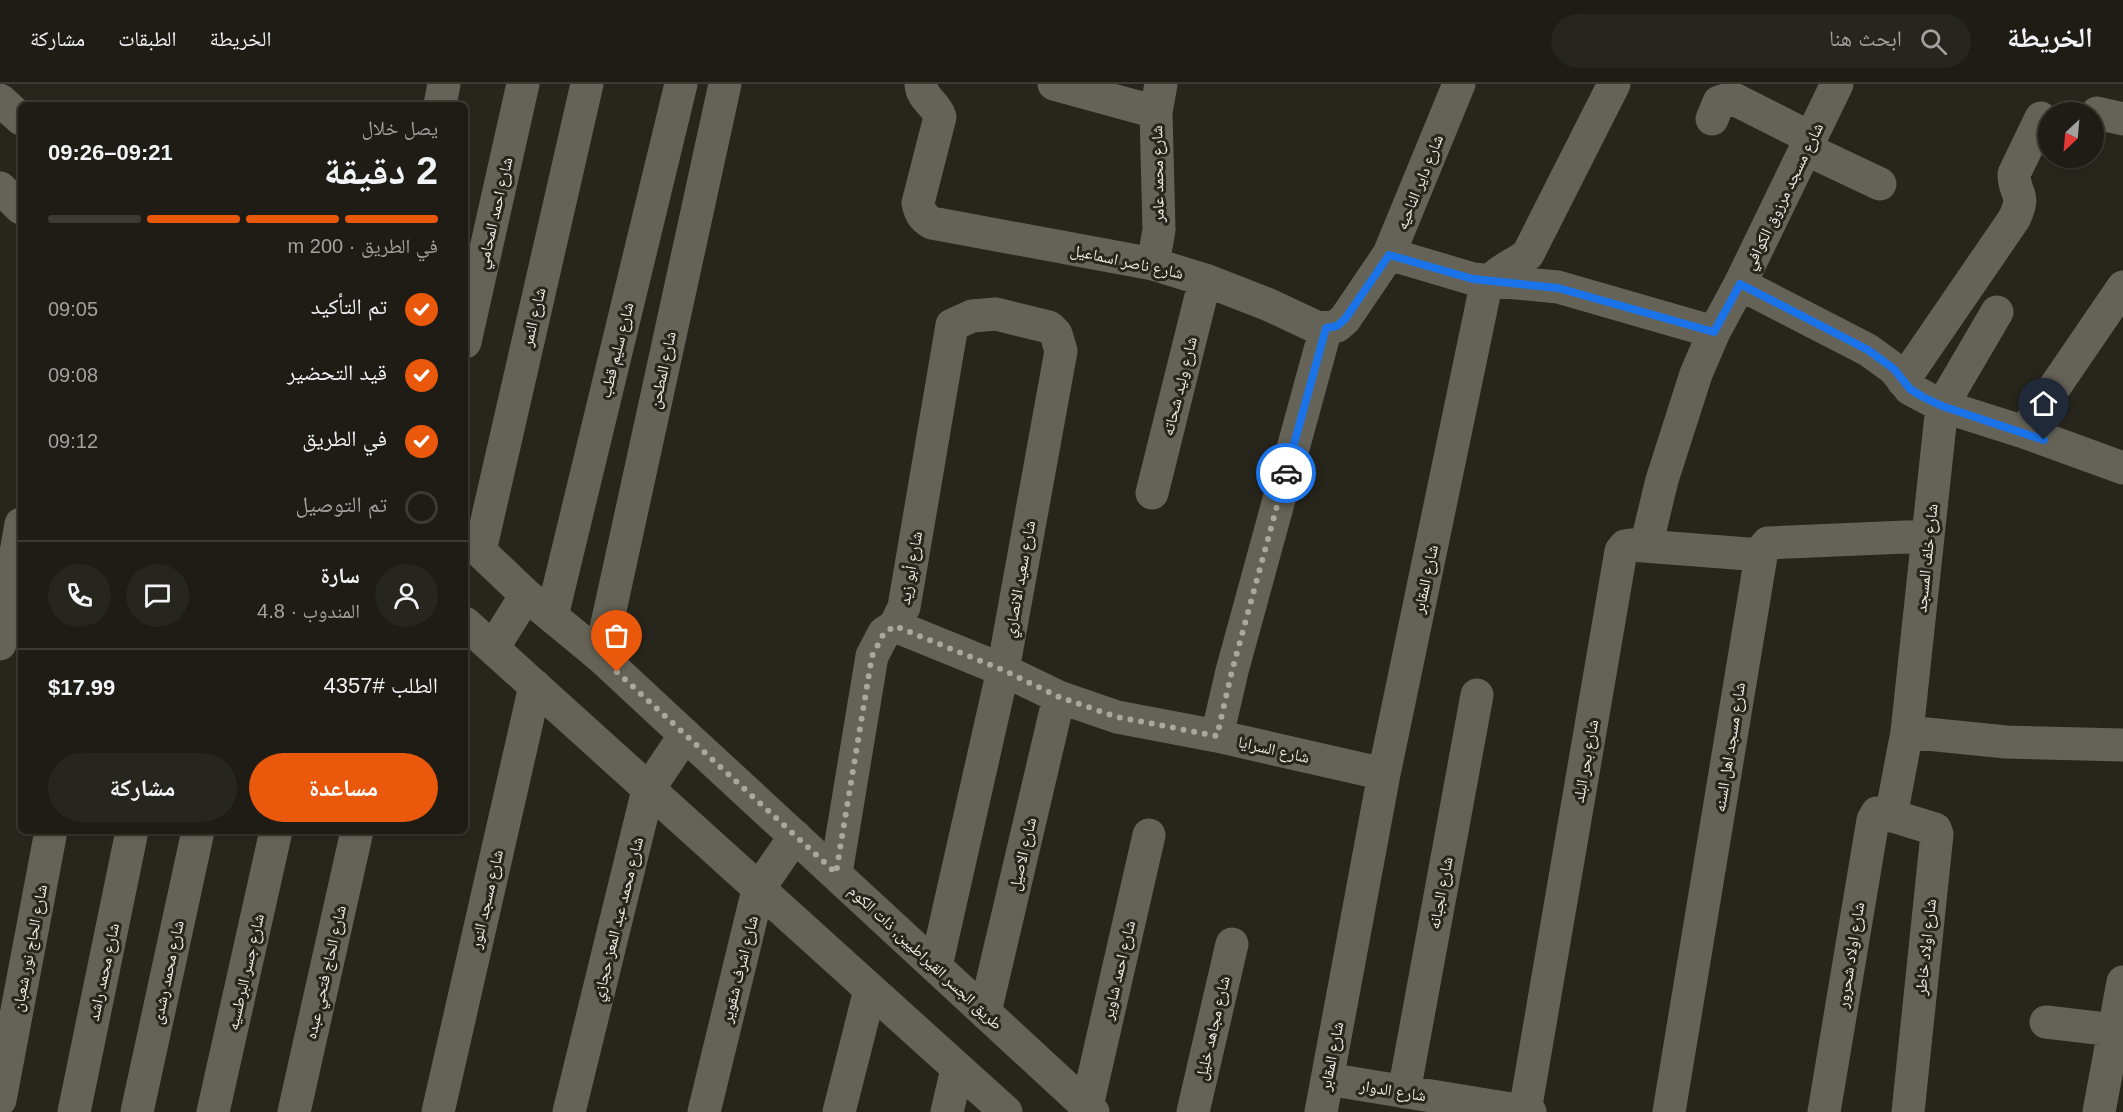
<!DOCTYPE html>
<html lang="ar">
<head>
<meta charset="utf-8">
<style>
	:root { --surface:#1e1c15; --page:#26251e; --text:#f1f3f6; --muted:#a1a1a0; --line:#3c3a34; --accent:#ea580c }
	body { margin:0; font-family:Helvetica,"Noto Naskh Arabic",sans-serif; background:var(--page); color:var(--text); direction:rtl; height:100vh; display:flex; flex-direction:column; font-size:22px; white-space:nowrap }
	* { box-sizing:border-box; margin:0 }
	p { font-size:20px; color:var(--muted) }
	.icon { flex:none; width:33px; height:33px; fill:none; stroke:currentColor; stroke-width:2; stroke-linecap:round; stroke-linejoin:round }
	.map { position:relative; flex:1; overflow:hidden; direction:ltr }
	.drawer { position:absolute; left:18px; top:18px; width:450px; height:732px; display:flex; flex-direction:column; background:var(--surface); border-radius:9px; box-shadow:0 2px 4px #0004,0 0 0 2px var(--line); direction:rtl }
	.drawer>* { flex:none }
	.needle { width:39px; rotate:206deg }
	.controls { position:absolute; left:2038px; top:18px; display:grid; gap:12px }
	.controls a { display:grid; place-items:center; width:66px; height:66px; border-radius:50%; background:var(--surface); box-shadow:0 2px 4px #0004,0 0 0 2px var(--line); font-size:30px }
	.pin { position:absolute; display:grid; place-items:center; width:51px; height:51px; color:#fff; margin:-62px -26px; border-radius:50% 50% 50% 0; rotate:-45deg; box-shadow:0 0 6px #0007 }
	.pin .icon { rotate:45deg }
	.courier { position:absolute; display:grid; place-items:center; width:60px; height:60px; margin:-30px; border:4px solid #1a73e8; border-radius:50%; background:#fff; color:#222; box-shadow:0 2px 8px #0007 }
	.overview em { font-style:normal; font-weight:700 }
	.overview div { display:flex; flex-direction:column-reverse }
	.overview { display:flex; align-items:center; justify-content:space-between; height:102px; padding:0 30px }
	h1 { font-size:39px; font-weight:700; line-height:45px }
	.bar { display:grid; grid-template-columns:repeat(4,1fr); gap:9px 6px; align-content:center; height:72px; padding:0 30px }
	.bar i { height:8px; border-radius:4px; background:var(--line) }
	.bar .active { background:var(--accent) }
	.bar p { grid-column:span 4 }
	.line { display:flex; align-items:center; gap:15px; padding:0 30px; border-top:2px solid var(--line) }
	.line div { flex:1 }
	.round { display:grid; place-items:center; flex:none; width:63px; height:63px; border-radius:32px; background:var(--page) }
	ol { padding:0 30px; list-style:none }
	li { display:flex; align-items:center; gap:18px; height:66px }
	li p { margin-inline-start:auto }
	li .icon { padding:6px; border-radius:50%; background:var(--accent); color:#fff; stroke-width:4 }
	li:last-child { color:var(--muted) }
	li i { width:33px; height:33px; border:3px solid var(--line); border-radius:50% }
	.primary-button { display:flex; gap:12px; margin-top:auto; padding:12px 30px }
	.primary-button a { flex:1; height:69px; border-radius:36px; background:var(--accent); color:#fff; font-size:24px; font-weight:700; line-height:69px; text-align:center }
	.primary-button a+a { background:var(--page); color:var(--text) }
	header { display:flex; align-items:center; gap:36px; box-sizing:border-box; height:84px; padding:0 30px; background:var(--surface); border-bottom:2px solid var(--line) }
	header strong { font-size:28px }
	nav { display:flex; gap:33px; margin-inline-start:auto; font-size:21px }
	.search { width:420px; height:54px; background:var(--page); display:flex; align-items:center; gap:15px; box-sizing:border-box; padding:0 21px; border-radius:33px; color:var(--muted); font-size:22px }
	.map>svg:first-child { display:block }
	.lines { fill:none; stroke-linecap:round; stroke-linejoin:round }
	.minor { stroke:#656357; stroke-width:33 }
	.tertiary { stroke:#656357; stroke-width:33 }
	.done { stroke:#a9a79f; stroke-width:6; stroke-dasharray:0 10.8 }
	.route { stroke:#1a73e8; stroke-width:8 }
	.labels { text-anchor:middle; stroke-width:6; stroke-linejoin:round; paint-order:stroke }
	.street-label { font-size:16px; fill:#eeede6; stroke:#28261c }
</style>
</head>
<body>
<header>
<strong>الخريطة</strong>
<div class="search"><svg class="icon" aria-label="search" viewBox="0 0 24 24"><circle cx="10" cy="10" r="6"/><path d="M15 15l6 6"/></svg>ابحث هنا</div>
<nav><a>الخريطة</a><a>الطبقات</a><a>مشاركة</a></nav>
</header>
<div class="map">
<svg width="2123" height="1028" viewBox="0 0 2123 1028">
	<rect width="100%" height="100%" fill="#28261c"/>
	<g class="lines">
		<path class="minor" d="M921,0c1,16 15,19 19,33l-22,86c2,10 5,15 14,20l221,41 52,16 62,24 47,22 12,2 11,-2 8,-7 44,-65 70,-170
			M1054,0l102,28
			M440,21l4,-21
			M2097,29l26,6
			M1712,35l7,-17 13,-4 79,40
			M1806,65l74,35
			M1389,170l84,25 85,8 156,45
			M1153,180l6,-34 -3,-118 5,-28
			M1740,200l128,66 26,19 16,20 32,17 82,26 99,36
			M465,258l58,-258
			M1903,297l111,-162c13,-27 0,-23 0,-45l27,-56
			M2024,348l99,-145
			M1152,409l53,-213
			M1646,462l16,-66 34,-106 18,-42 26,-48 97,-200
			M480,467l107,-467
			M552,532l129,-532
			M895,542l108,44 56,27 58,20 100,19 167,38
			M0,560l21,-120
			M600,572l125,-572
			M1907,648l99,10 117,3
			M1217,652l15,-65 94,-343
			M1891,732l16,-84 35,-326 55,-94
			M836,789l36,-217 12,-23 11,-7 9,-19 48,-282 20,-9 24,-2 53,13 7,7 5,17 -58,319 -67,296
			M985,928l74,-315
			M2046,938l68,8
			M1327,995l203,33
			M1404,1008l73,-397
			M0,1016l51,-269
			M1087,1022l62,-271
			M1525,1027l96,-560 4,-5 6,-1 130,10
			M74,1028l58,-281
			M137,1028l61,-281
			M213,1028l63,-281
			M294,1028l63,-281
			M438,1028l97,-426
			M569,1028l79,-322 37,-55
			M704,1028l54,-222 37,-54
			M839,1028l31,-122
			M947,1028l10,-43
			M1193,1028l39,-168
			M1321,1028l63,-338 101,-484c9,-20 28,-23 43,-36l86,-170
			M1669,1028l93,-562 6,-7 160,-7
			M1824,1028l49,-292 4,-7h6l52,16 2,5 -29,278
			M2099,1028l24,-130"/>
		<path class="tertiary" d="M0,16l21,19
			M0,104l21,20
			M465,453l61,58 74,61 85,79 408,377
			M465,539l541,489
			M493,564l33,-53"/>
	</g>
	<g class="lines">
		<path class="done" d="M617,588l219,201 36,-217 12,-23 11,-7 108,44 56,27 58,20 100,19 15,-65 54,-198"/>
		<path class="route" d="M1286,389l40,-145 11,-2 8,-7 44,-64 84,24 85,9 156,44 26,-48 128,66 26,19 16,20 13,8 19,9 102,34"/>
	</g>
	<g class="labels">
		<g class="street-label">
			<text transform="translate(1157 90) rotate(-91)" y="6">شارع محمد عامر</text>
			<text transform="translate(1419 98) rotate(-68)" y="6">شارع داير الناحيه</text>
			<text transform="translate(1783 112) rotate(-64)" y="6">شارع مسجد مرزوق الكوافي</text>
			<text transform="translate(494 129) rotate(-77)" y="6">شارع احمد المحامي</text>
			<text transform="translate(1127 177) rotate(12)" y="6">شارع ناصر اسماعيل</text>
			<text transform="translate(533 233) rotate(-77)" y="6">شارع النمر</text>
			<text transform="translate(616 266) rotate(-76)" y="6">شارع سليم قطب</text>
			<text transform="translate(662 286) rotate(-78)" y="6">شارع المطحن</text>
			<text transform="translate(1179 302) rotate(-76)" y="6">شارع وليد شحاته</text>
			<text transform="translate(1926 474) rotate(-84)" y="6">شارع خلف المسجد</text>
			<text transform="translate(910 484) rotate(-80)" y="6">شارع أبو زيد</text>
			<text transform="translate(1019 495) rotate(-80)" y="6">شارع سعيد الانصاري</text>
			<text transform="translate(1425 495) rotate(-78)" y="6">شارع المقابر</text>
			<text transform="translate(1729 663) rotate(-81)" y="6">شارع مسجد اهل السنه</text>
			<text transform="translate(1274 665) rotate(13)" y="6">شارع السرايا</text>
			<text transform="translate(1585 677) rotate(-80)" y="6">شارع بحر البلد</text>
			<text transform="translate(1022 770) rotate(-77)" y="6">شارع الاصيل</text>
			<text transform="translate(1440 809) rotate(-79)" y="6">شارع الجبانه</text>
			<text transform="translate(486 815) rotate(-77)" y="6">شارع مسجد النور</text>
			<text transform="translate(617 835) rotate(-76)" y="6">شارع محمد عبد المعز حجازي</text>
			<text transform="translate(1925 863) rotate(-84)" y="6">شارع اولاد خاطر</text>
			<text transform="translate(29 864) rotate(-79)" y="6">شارع الحاج نور شعبان</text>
			<text transform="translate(1850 871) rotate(-81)" y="6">شارع اولاد شحرور</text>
			<text transform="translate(926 873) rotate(43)" y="6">طريق الجسر القيراطيين, ذات الكوم</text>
			<text transform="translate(739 885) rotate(-76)" y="6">شارع اشرف شقوير</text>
			<text transform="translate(1118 886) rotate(-77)" y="6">شارع احمد شاوير</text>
			<text transform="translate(103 888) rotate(-78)" y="6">شارع محمد راشد</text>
			<text transform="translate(167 888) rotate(-78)" y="6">شارع محمد رشدى</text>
			<text transform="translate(245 888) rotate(-77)" y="6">شارع جسر البرطسيه</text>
			<text transform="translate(325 888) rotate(-77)" y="6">شارع الحاج فتحي عبده</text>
			<text transform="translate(1212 944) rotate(-77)" y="6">شارع مجاهد خليل</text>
			<text transform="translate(1331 972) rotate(-79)" y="6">شارع المقابر</text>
			<text transform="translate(1393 1006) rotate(9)" y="6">شارع الدوار</text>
		</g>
	</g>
</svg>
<div class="controls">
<a><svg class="needle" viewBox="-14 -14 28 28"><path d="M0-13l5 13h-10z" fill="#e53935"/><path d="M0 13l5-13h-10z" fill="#a1a1a0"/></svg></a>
</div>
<div class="pin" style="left:617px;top:588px;background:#ea580c"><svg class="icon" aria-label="bag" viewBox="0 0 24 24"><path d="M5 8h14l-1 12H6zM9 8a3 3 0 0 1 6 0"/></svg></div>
<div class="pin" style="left:2044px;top:356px;background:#1f2937"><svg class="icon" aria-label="home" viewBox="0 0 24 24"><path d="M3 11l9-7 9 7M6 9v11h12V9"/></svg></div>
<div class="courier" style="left:1286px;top:389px"><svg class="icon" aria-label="car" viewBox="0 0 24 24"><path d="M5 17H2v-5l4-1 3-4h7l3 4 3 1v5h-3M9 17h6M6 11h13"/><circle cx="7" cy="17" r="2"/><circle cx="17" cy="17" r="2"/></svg></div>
<section class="drawer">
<div class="overview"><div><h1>2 دقيقة</h1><p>يصل خلال</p></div><em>09:21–09:26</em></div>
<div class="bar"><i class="active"></i><i class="active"></i><i class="active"></i><i></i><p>في الطريق · 200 m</p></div>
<ol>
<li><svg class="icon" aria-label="check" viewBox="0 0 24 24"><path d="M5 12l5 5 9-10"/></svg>تم التأكيد<p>09:05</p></li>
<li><svg class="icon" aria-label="check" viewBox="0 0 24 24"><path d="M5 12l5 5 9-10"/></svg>قيد التحضير<p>09:08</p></li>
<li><svg class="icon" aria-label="check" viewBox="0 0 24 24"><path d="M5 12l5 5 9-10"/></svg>في الطريق<p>09:12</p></li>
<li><i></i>تم التوصيل</li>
</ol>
<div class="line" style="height:108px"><a class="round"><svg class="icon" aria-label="person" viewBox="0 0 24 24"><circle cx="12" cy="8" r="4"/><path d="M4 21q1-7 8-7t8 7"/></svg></a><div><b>سارة</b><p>المندوب · 4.8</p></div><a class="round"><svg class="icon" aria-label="chat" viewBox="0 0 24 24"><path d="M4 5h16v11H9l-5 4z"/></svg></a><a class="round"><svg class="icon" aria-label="phone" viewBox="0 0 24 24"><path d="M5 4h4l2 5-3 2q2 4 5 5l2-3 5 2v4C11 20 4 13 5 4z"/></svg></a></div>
<div class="line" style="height:78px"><div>الطلب #4357</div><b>$17.99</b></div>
<div class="primary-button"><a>مساعدة</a><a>مشاركة</a></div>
</section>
</div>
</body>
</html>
